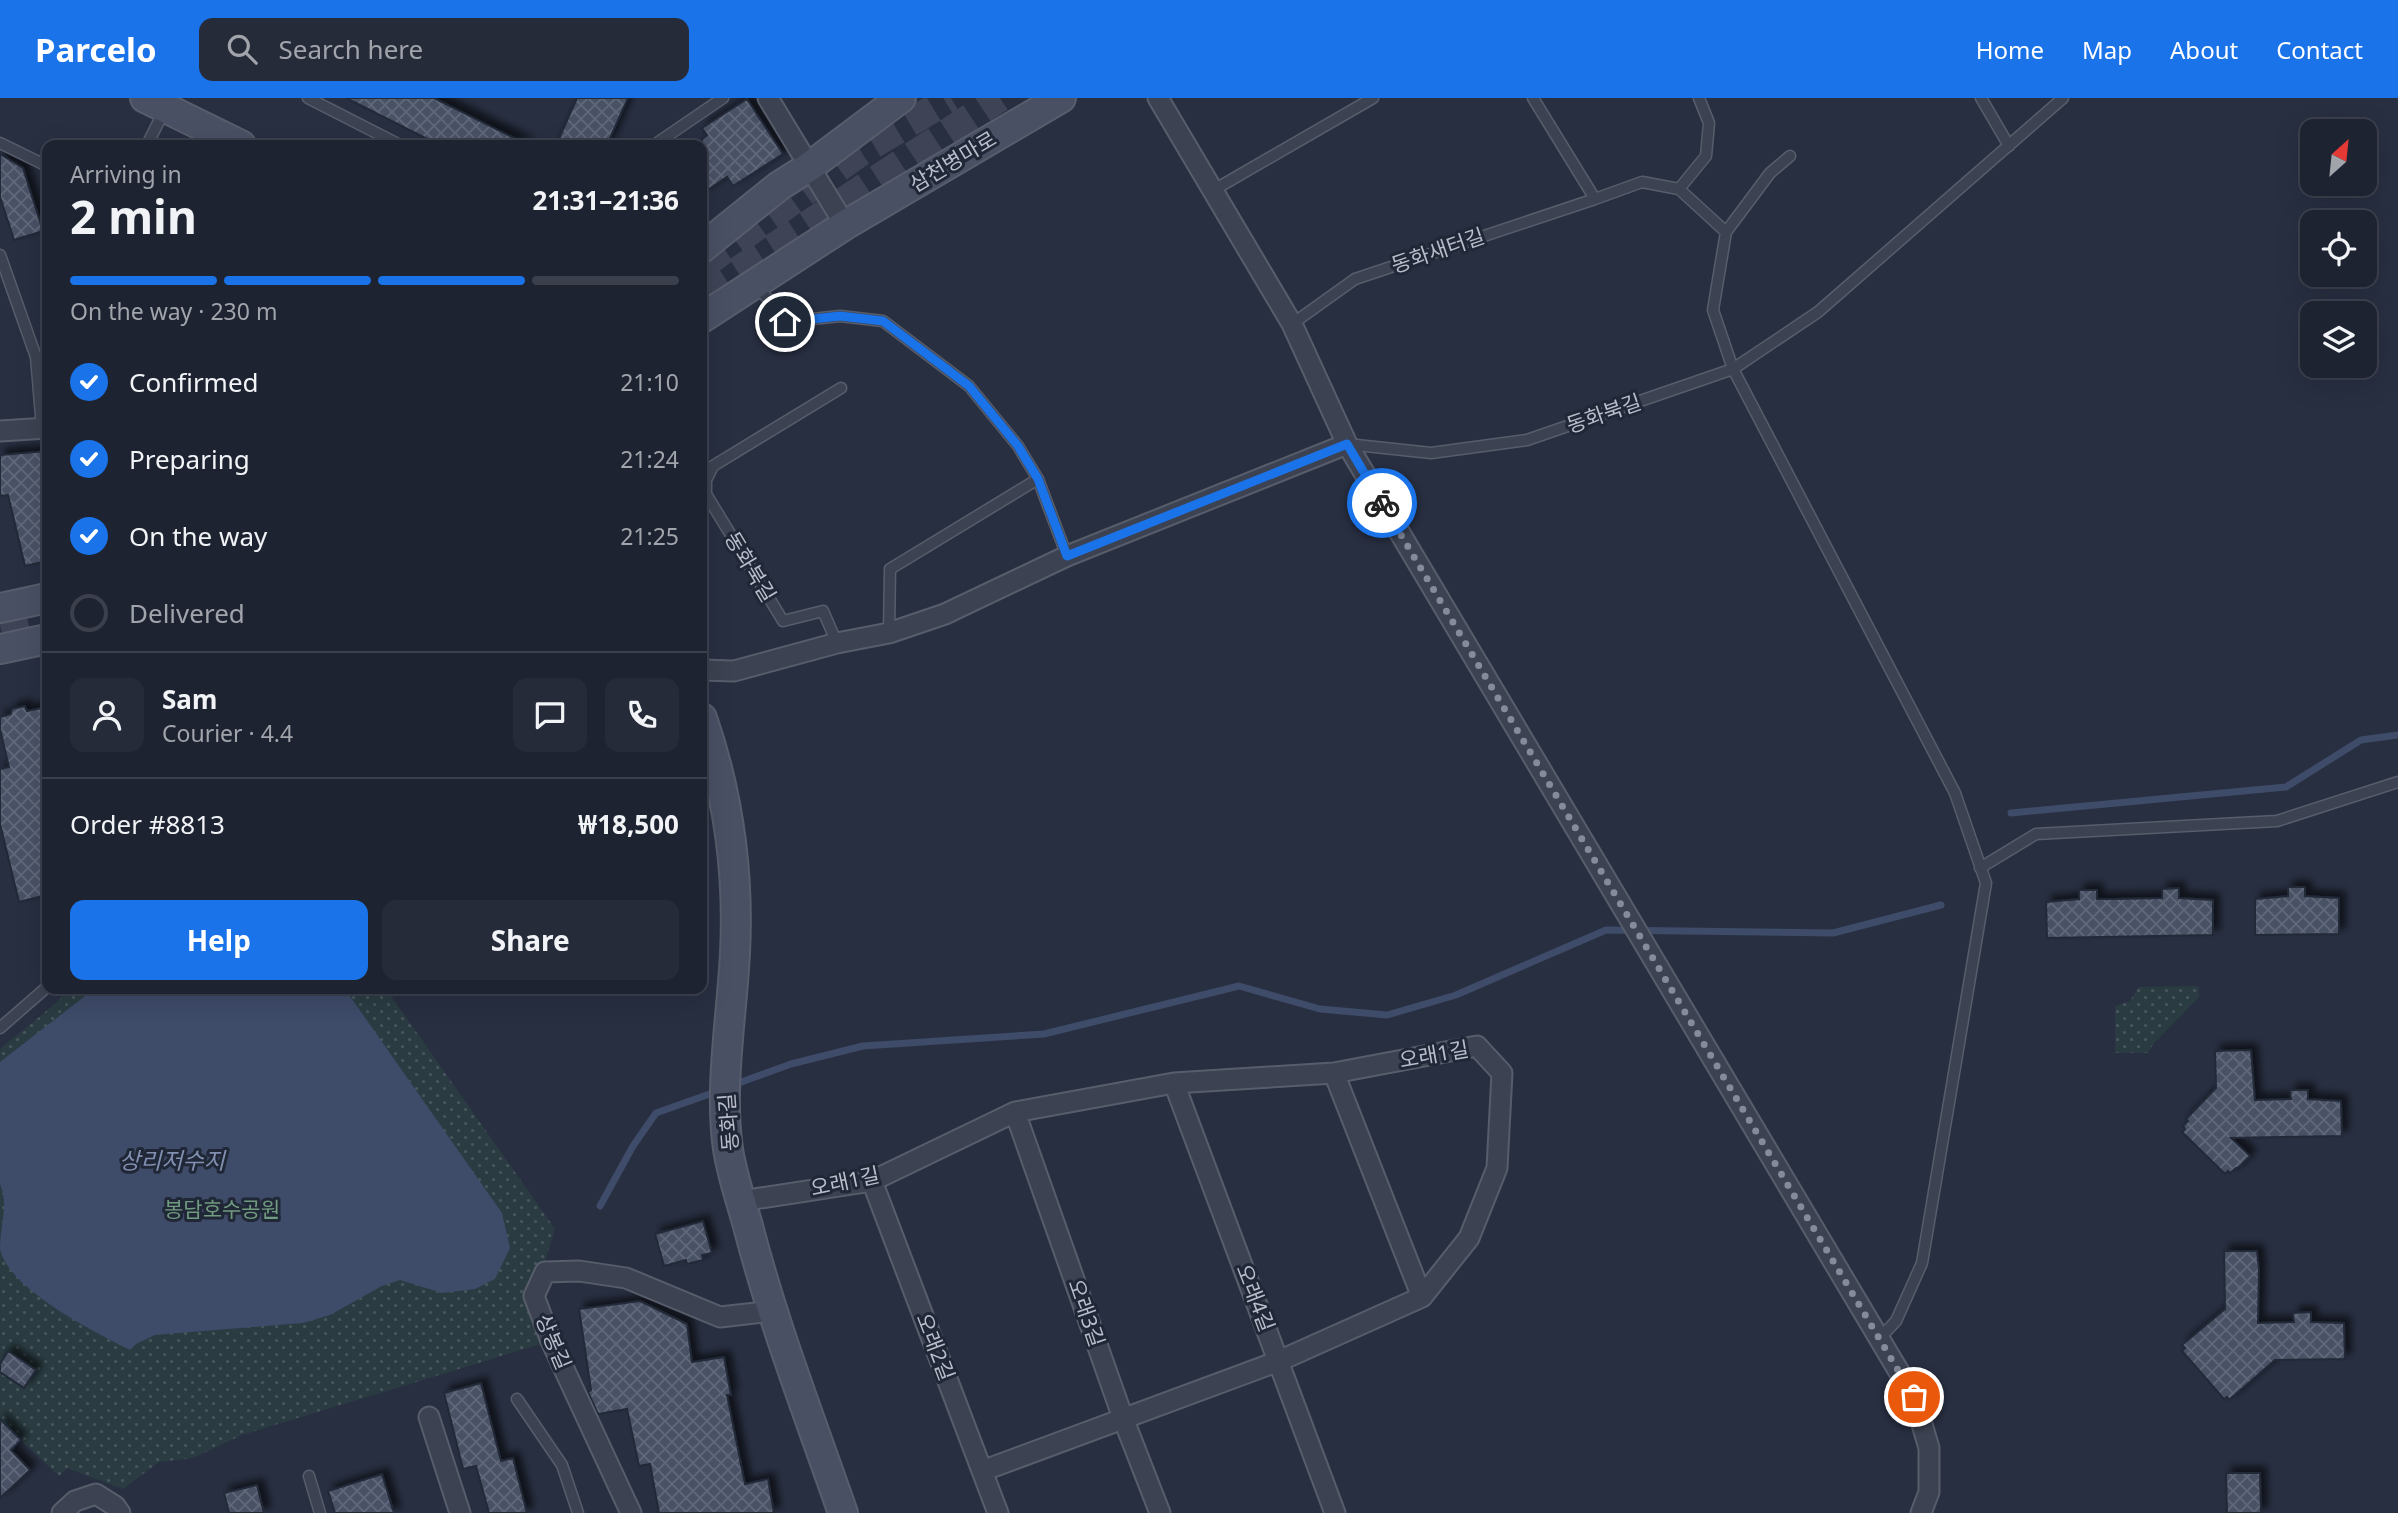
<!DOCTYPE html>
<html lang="en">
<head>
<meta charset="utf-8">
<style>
	:root { --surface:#1e2331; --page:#262b39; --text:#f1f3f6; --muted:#a1a4ab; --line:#3c404d; --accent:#1a73e8 }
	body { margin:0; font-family:"Noto Sans","Noto Sans KR",sans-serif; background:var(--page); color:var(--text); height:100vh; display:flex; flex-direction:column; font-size:26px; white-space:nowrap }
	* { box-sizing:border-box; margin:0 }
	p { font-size:23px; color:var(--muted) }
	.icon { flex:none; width:38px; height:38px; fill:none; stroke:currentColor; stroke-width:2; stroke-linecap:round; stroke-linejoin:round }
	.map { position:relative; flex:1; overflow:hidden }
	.sheet { position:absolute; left:42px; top:42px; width:665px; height:854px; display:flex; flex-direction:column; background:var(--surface); border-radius:14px; box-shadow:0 7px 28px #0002,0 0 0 2px var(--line) }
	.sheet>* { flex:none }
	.needle { width:46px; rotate:27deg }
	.fabs { position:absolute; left:2300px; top:21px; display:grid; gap:14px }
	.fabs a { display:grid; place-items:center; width:77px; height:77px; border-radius:14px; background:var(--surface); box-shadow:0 7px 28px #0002,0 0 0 2px var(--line); font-size:35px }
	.pin { position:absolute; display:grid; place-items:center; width:60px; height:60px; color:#fff; margin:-30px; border:4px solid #fff; border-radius:50%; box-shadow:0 2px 7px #0007 }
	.courier { position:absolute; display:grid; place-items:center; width:70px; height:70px; margin:-35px; border:5px solid #1a73e8; border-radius:50%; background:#fff; color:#222; box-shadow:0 2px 9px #0007 }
	.overview em { font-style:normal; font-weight:700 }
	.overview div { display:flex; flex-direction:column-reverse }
	.overview { display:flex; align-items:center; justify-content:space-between; height:119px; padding:0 28px }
	h1 { font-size:46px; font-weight:700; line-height:52px }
	.bar { display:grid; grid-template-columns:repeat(4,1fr); gap:10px 7px; align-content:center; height:84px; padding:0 28px }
	.bar i { height:9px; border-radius:5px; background:var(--line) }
	.bar .current { background:var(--accent) }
	.bar p { grid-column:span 4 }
	.line { display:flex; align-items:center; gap:18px; padding:0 28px; border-top:2px solid var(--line) }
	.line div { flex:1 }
	.round { display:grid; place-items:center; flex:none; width:74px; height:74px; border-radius:14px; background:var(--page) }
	ol { padding:0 28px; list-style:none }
	li { display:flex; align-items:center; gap:21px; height:77px }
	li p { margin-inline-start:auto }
	li .icon { padding:7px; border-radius:50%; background:var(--accent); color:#fff; stroke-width:4 }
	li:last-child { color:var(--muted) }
	li i { width:38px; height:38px; border:4px solid var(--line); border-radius:50% }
	.cta { display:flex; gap:14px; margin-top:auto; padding:14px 28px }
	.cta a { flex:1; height:80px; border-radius:14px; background:var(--accent); color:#fff; font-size:28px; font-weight:700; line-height:80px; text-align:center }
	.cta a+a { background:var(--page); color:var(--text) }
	header { display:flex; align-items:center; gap:42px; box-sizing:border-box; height:98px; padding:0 35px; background:var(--accent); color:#fff }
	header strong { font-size:33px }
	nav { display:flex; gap:38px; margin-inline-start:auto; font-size:24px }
	.search { width:490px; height:63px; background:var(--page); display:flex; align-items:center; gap:18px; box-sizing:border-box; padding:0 24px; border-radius:14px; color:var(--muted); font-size:26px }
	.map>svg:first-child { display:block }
	.park { fill:url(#park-dots) }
	.water { fill:#3e4b69 }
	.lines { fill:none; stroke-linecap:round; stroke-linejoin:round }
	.stream { stroke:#3e4b69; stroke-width:7 }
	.building { fill:url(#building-cross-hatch); stroke:#222938; stroke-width:2; filter:url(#shadow) }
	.secondary-tunnel { stroke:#3e4456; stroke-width:28; stroke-dasharray:28 14; stroke-linecap:butt }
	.lane-casing { stroke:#575d6b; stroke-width:13 }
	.street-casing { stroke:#575d6b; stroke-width:23 }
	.secondary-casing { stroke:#575d6b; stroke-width:32 }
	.lane { stroke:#3c4251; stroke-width:10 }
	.street { stroke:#3c4251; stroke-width:19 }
	.secondary { stroke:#4a5064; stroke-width:28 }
	.done { stroke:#868b9b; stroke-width:7; stroke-dasharray:0 12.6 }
	.route { stroke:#1a73e8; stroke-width:9 }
	.labels { text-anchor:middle; stroke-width:6; stroke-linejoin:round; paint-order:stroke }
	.street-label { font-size:21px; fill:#b9bdcb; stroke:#202736 }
	.park-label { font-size:21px; fill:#719b80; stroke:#202736 }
	.water-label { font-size:23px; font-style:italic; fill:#818fb1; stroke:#202736 }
</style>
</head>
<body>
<header>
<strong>Parcelo</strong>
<div class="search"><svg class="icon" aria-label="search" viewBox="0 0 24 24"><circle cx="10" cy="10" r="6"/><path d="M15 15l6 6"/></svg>Search here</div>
<nav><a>Home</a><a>Map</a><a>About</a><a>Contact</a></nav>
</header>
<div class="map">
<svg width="2398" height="1415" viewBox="0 0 2398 1415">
	<defs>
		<pattern id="park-dots" width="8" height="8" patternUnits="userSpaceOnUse" patternTransform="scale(1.75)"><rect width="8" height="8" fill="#2a3c42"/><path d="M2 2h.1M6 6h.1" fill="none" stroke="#47565c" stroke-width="1.8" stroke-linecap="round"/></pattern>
		<pattern id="building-cross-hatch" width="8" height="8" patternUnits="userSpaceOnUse" patternTransform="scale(1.75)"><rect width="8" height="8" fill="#495165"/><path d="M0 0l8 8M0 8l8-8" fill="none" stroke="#61687a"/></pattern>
		<filter id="shadow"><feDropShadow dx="6" dy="-6" stdDeviation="3.5" flood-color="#0009"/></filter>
	</defs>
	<rect width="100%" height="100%" fill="#282f41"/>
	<path class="park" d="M2196,888l3,2v9l-45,46 -6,10h-33v-47l15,-5 9,-14z
		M69,891h317l169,240 -21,67 17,45 -309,94 -49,23 -34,4 -36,27 -56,-21 -8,8 -59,-55v-372l55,-45z"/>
	<path class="water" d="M94,891h251l157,224 8,35 -15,31 -20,10 -33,4 -42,-13 -18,6 -52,29 -27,8 -148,12 -19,9 -6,6c-34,-17 -124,-62 -130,-102 0,-22 9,-43 0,-64v-122z"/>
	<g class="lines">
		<path class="stream" d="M2011,715l275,-26 75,-47 37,-5
			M733,987l58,-21 72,-18 181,-12 195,-48 81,23 67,6 69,-20 150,-65 227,3 108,-28
			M600,1108l33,-60 23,-33 62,-22"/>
	</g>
	<path class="building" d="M346,0h88l94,47h-89z
		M577,0h51l-21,47h-51z
		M747,1l36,55 -50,32 -6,-9 -25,17v-55l5,-4 -5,-7z
		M0,56l23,14 20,63 -29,9 -14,-43z
		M47,353v110l-22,5 -17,-71 -8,1v-41z
		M25,608l2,5 14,-3 6,24v163l-28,7 -19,-78v-55l9,-2 -9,-38v-12l11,-3 1,-5z
		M2288,789h17v9l34,2v36l-84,1v-36l33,-3z
		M2179,790v10l34,2v35l-166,3 -1,-36 33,-3v-9h18v9h17l48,-1v-9z
		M2251,952l4,50 36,-1 -1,-9h18v9l33,2 1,35 -111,2 19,18 -13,13 -1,-1 -6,5 -2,-2 -3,3 -43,-42 3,-3 -2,-3 5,-5 -2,-2 30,-31 -1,-37z
		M703,1123l9,32 -10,2 1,5 -16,4 -1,-4 -22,6 -9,-32z
		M2224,1153h33l2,19 -1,53 36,-1 -1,-9 18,-1v10l33,1 1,36 -70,1 -46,40 -2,-3 -3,2 -42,-48 3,-3 -3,-3 43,-36z
		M640,1203l47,23 5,38 32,-5 7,38h-4l18,89 23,-5 6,34h-115l-9,-49 -11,2 -12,-57 -29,5 -10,-22 3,-2 -12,-81z
		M8,1253l28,19 -12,18 -24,-16v-8z
		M481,1285l20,78 12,-3 14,55h-38l-13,-47 -13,3 -19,-76z
		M0,1321l21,21 -10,10 19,20 -30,28z
		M2226,1375h34l1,40h-34z
		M382,1376l12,39h-59l-7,-22z
		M257,1387l7,28h-35l-5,-20z"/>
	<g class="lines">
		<path class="secondary-tunnel" d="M702,168l159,-114 90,-54
			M702,196l298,-196
			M0,528l47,-13"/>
		<defs>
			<path id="lane" d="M308,0l92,47
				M1533,0l62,101 47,-17 37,7 47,43 -13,78 20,59 222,424 31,90 -64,380 -26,58 -17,18
				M1981,0l28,48
				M0,45l47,23
				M147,47l17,-34
				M654,47l69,-47
				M1679,91l27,-33 3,-33 -10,-25
				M1212,93l161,-93
				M1726,134l44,-59 20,-17
				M0,157l36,102 6,71
				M757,187l28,37 55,-6 43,5 86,65 49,60 20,33 29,77
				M1292,226l63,-45 240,-80
				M1347,346l84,9 96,-13 206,-71 85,-57 245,-214
				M889,535l1,-64 148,-90
				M837,545l-14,-32 -40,10 -77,-127v-14l7,-14 128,-78
				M1980,770l56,-34 241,-13 121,-39
				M0,930l47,-41
				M517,1301l45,66 16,48
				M309,1378l11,37"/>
			<path id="street" d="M768,0l77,127
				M1158,0l134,226 55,120 567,953 15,51v44l-8,21
				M0,333l47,-3
				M702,572l32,1 103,-28 52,-10 56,-19 122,-58 280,-112
				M1334,975l88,224
				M1174,985l161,430
				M1015,1014l108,306 37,95
				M872,1083l126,332
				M741,1103l131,-20 143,-69 159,-29 160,-10 143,-27 25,27 -5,95 -28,70 -47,59 -143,64 -297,110
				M429,1319l31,96
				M62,1415l13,-12 21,-7 19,12 5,7
				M631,1415l-80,-172 -17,-45 11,-24 34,-1 47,7 94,39 53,-6"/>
			<path id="secondary" d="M145,0l96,47
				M702,150l77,-62 30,-19 92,-69
				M702,220l143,-93 216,-127
				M0,510l47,-10
				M0,551l47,-10
				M702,620c26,75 37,156 33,235 -3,62 -16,134 -7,196 4,26 13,52 20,77 25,97 62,192 95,287"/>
		</defs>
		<use href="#lane" class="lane-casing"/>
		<use href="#street" class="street-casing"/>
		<use href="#secondary" class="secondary-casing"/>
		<use href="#lane" class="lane"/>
		<use href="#street" class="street"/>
		<use href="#secondary" class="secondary"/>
	</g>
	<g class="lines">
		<path class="done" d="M1382,405l532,894"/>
		<path class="route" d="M785,224l55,-6 43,5 86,65 49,60 20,33 29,77 280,-112 35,59"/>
	</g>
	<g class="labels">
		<g class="street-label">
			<text transform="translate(953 64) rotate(-31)" y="7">삼천병마로</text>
			<text transform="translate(1438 153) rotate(-19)" y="7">동화새터길</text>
			<text transform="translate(1604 316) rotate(-19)" y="7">동화북길</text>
			<text transform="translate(750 469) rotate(59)" y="7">동화북길</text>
			<text transform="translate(1434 957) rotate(-10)" y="7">오래1길</text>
			<text transform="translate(729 1024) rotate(-94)" y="7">동화길</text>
			<text transform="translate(845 1084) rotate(-12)" y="7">오래1길</text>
			<text transform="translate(1255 1200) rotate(69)" y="7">오래4길</text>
			<text transform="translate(1086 1215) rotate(71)" y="7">오래3길</text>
			<text transform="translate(553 1244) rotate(67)" y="7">상봉길</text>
			<text transform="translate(935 1249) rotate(69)" y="7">오래2길</text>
		</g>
		<g class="park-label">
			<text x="222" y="1119">봉담호수공원</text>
		</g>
		<g class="water-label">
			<text x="172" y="1071">상리저수지</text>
		</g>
	</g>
</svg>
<div class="fabs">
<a><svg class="needle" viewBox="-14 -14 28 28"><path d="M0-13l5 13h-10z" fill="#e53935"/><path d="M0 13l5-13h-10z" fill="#a1a4ab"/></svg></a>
<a><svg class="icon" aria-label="locate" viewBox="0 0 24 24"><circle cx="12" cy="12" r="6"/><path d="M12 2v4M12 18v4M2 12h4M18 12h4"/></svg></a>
<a><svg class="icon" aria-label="layers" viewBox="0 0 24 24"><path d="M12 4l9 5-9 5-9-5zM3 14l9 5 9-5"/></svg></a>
</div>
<div class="pin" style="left:1914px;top:1299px;background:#ea580c"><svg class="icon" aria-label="bag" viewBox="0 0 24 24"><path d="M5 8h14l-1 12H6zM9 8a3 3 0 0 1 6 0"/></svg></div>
<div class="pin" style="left:785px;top:224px;background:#1f2937"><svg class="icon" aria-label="home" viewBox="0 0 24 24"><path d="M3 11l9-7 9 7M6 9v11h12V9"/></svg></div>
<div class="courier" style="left:1382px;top:405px"><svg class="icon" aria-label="bike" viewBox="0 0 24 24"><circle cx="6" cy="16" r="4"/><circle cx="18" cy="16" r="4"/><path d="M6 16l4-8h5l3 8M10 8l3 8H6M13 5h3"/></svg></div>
<section class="sheet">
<div class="overview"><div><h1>2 min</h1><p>Arriving in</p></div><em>21:31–21:36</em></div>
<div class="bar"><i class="current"></i><i class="current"></i><i class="current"></i><i></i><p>On the way · 230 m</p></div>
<ol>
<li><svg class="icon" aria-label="check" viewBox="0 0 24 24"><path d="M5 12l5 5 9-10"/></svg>Confirmed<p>21:10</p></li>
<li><svg class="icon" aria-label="check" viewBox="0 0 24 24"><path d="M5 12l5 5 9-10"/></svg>Preparing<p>21:24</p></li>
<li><svg class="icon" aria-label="check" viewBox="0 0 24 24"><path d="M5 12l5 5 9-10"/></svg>On the way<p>21:25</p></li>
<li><i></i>Delivered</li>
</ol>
<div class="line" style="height:126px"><a class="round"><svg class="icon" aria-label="person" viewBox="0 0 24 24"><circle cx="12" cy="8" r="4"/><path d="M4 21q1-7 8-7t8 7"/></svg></a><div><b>Sam</b><p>Courier · 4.4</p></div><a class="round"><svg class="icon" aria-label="chat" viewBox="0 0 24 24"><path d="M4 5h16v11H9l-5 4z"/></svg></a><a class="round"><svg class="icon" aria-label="phone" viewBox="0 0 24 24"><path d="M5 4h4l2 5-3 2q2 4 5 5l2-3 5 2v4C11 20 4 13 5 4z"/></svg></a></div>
<div class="line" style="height:91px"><div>Order #8813</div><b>₩18,500</b></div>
<div class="cta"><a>Help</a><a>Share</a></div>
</section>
</div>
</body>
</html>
